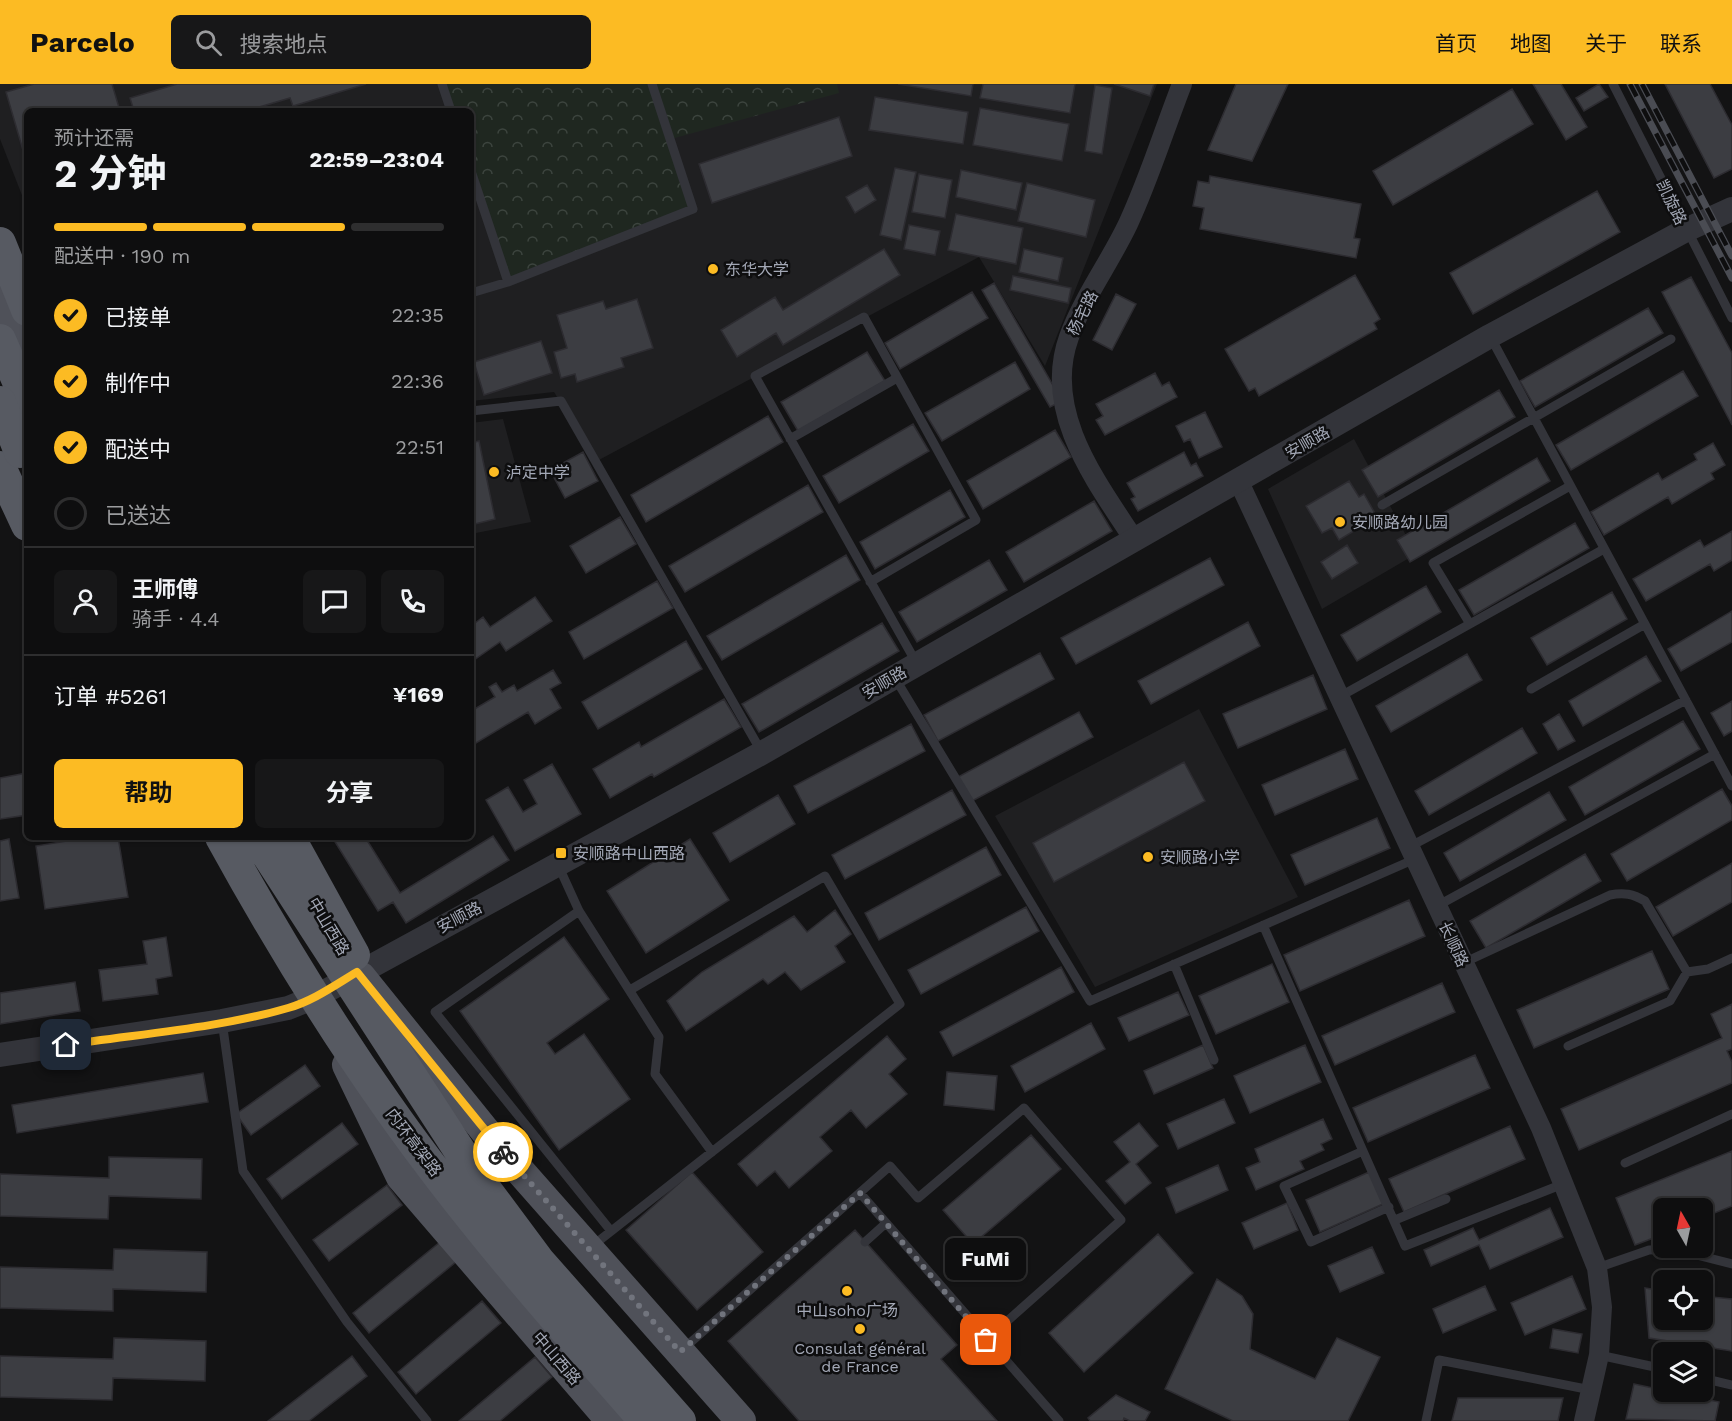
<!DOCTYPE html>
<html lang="zh">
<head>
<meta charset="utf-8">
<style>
	:root { --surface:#0e0e0f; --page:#171718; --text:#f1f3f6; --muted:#9b9c9e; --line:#2e2e2f; --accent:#fcbb23 }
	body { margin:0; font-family:"Work Sans","Noto Sans SC",sans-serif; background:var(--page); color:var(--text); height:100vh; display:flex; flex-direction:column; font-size:22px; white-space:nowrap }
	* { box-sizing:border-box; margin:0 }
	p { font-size:20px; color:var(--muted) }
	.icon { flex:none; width:33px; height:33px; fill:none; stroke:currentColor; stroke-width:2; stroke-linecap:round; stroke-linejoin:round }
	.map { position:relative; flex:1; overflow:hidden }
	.drawer { position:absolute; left:24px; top:24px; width:450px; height:732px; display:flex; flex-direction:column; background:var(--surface); border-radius:9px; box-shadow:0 2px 4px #0004,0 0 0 2px var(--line) }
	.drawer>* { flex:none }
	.needle { width:39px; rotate:351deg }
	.fabs { position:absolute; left:1653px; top:1114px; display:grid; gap:12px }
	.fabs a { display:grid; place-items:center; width:60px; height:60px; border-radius:9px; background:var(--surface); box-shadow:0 2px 4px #0004,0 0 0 2px var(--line); font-size:30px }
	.pin { position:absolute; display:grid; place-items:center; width:51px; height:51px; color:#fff; margin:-26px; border-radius:12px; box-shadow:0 3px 9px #0006 }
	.courier { position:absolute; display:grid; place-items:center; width:60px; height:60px; margin:-30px; border:4px solid #fcbb23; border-radius:50%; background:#fff; color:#222; box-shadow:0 2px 8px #0007 }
	.bubble { position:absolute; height:42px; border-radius:9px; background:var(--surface); box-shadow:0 2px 4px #0004,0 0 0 2px var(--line); font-size:20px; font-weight:700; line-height:42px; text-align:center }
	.head em { font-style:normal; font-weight:700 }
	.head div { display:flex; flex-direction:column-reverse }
	.head { display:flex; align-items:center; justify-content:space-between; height:102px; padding:0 30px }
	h1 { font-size:39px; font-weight:700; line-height:45px }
	.bar { display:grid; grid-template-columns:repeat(4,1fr); gap:9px 6px; align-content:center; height:72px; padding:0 30px }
	.bar i { height:8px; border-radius:4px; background:var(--line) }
	.bar .current { background:var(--accent) }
	.bar p { grid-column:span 4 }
	.line { display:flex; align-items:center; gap:15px; padding:0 30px; border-top:2px solid var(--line) }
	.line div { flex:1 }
	.round { display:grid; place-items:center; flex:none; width:63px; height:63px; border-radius:9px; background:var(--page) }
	ol { padding:0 30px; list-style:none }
	li { display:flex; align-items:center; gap:18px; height:66px }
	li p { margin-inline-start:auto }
	li .icon { padding:6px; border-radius:50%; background:var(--accent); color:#111; stroke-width:4 }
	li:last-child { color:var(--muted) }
	li i { width:33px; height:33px; border:3px solid var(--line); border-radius:50% }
	.cta { display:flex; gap:12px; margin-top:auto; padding:12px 30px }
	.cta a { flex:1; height:69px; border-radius:9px; background:var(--accent); color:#111; font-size:24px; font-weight:700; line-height:69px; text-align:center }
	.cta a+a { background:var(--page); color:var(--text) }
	header { display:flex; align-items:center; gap:36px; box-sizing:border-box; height:84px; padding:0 30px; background:var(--accent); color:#111 }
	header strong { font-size:28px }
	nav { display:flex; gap:33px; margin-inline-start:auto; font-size:21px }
	.search { width:420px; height:54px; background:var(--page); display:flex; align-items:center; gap:15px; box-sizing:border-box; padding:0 21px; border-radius:9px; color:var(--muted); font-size:22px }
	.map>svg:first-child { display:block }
	.built { fill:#1f1f21 }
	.forest { fill:url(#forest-crowns) }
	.building { fill:#3c3d42; stroke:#2d2c31; stroke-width:1.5 }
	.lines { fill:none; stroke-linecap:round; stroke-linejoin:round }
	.service { stroke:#33343a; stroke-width:9 }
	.minor { stroke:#33343a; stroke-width:20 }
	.tertiary { stroke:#33343a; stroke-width:24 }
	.primary { stroke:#4f5159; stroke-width:30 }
	.trunk { stroke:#575a62; stroke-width:32 }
	.rail-casing { stroke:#4a4c53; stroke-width:7 }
	.rail { stroke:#0e0e0f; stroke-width:4.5; stroke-dasharray:14; stroke-linecap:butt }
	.trunk-bridge { stroke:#575a62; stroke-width:32 }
	.done { stroke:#71747d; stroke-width:6; stroke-dasharray:0 10.8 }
	.route { stroke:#fcbb23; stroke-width:8 }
	.poi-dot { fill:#fcbb23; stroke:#0e0e0f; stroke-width:2 }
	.labels { text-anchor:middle; stroke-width:5; stroke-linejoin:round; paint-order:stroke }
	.street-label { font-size:16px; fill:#a3a8b6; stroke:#0e0e0f }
	.poi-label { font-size:16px; fill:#a3a8b6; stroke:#0e0e0f; text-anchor:start }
</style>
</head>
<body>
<header>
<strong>Parcelo</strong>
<div class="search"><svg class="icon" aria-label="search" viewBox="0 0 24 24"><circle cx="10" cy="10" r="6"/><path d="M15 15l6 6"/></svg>搜索地点</div>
<nav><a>首页</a><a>地图</a><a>关于</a><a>联系</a></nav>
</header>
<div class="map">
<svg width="1732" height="1337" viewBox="0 0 1732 1337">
	<defs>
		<pattern id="forest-crowns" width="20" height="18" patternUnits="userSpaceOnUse" patternTransform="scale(1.5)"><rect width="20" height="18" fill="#1f2720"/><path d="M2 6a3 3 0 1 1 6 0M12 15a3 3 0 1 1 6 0" fill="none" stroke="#3c443e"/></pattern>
	</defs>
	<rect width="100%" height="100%" fill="#131314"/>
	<path class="built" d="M0,0h1157l-112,282 -66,-109 -382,204 -43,-69 -83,9v-290h-444v97l-27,-69z
		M503,335l28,103 -60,12v-111z
		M1354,355l62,115 -94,55 -54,-120z
		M1199,625l99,188 -203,90 -100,-171z"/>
	<path class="forest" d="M442,0h395l2,9 -168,46 22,70 -185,73 -37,-111v-60h-20z"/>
	<path class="building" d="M34,0h78l8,27h-93v53l-21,-72z
		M177,0h189l-73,22 -3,-8 -44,13h-112l-4,-13z
		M898,0h75l-2,12z
		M983,0h92l-5,29 -90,-15z
		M1114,0h40l-4,12z
		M1236,0h52l-36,77 -44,-11z
		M1533,0h28l26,43 -21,13z
		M1599,0l9,13 -24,14 -8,-13z
		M1665,0h45l22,41v44l-18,9z
		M1095,1l17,3 -10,66 -17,-3z
		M1512,5l21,35 -140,81 -20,-34z
		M875,13l93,15 -5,32 -94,-14z
		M980,24l89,16 -7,37 -89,-16z
		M839,33l13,39 -140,47 -13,-39z
		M895,84l21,4 -15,68 -21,-5z
		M961,86l61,13 -6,27 -60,-13z
		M919,90l33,6 -7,38 -33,-6z
		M1210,92l151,28 -7,34 6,1 -4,19 -156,-29 4,-21 -11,-2 5,-25 11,2z
		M1027,99l68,17 -9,37 -68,-16z
		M867,101l9,15 -21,13 -9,-16z
		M1597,107l23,41 -147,82 -23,-41z
		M956,130l67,14 -7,36 -68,-14z
		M909,141l31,6 -5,24 -31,-6z
		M884,165l16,26 -117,70 -7,-12 -39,24 -16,-27 54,-33 8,13z
		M1024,165l39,9 -5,23 -39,-9z
		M1355,191l25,44 -6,4 3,6 -118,67 -4,-8 -6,3 -24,-42z
		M1013,192l58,12 -3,15 -58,-13z
		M1691,193l41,76v72l-70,-133z
		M994,199l68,118 -12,6 -68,-117z
		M972,208l16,26 -88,51 -15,-26z
		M1116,210l20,10 -24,46 -19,-10z
		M637,215l16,49 -32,10 3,9 -47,15 -2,-8 -14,4 -7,-26 13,-4 -10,-33 46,-14 3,8z
		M1648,224l15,25 -128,74 -15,-26z
		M541,257l11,32 -68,22 -10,-33z
		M867,268l18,29 -87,50 -17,-29z
		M1015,278l15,27 -88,52 -17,-28z
		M1683,287l15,25 -127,74 -15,-25z
		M1155,289l7,13 7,-4 8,15 -72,38 -9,-15 7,-4 -7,-12z
		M1499,306l16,27 -137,80 -16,-27z
		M1205,328l17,35 -23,11 -9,-19 -6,3 -8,-16z
		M768,332l15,26 -137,80 -15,-27z
		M913,340l16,27 -90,52 -16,-27z
		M1055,346l16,27 -88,52 -16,-28z
		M479,357l16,78 -24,6v-82z
		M1713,359l12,22 -14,8 3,6 -42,25 -4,-7 -64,38 -13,-23 67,-39 4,7 35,-20 -3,-6z
		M583,368l15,29 -33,17 -15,-28z
		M1184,368l7,14 5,-3 7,13 -65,35 -7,-12 4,-2 -8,-14z
		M1537,374l13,23 -140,81 -13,-22z
		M1349,397l10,16 5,-3 13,23 -38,23 -7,-12 -10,5 -16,-27z
		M808,401l15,27 -138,80 -16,-26z
		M950,406l15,27 -90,52 -15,-27z
		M1094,417l18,30 -88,51 -18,-30z
		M620,433l16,27 -50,29 -16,-27z
		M1575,439l14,25 -115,67 -15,-25z
		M1732,447v29l-18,11 -4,-7 -64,37 -13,-22 67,-39 4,7z
		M1347,461l11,18 -26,16 -11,-17z
		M846,471l14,25 -138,80 -15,-24z
		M1210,474l14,27 -148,79 -15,-26z
		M989,476l18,30 -90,52 -18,-30z
		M657,497l16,27 -89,51 -15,-27z
		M1426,502l15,26 -84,49 -16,-26z
		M1612,508l15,27 -80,46 -16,-27z
		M535,513l17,24 -46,30 -6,-9 -29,20v-36l12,-9 7,10z
		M1732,527v31l-51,29 -13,-22z
		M1248,538l12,24 -109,58 -13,-23z
		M882,539l17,28 -140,81 -17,-28z
		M686,557l16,28 -104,60 -16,-27z
		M1040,569l14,26 -116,62 -14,-26z
		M1467,570l15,26 -91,52 -15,-26z
		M1646,572l15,25 -78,45 -14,-25z
		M553,586l8,13 -11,6 11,19 -26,16 -7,-12 -57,34v-40l2,4 22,-13 -6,-10 7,-4 6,9 12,-7 3,6z
		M1313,591l14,34 -89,39 -15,-34z
		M724,615l17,28 -87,50 -2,-3 -42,24 -17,-29 46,-27 2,5z
		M1732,617v30l-8,5 -13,-23z
		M1079,628l14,25 -121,64 -14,-24z
		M1559,630l16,27 -17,9 -15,-26z
		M1683,637l17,28 -115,66 -16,-28z
		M911,640l14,27 -117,62 -14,-27z
		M1522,644l15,25 -108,62 -14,-24z
		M1345,665l13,30 -83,36 -13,-30z
		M1184,678l21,39 -151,81 -21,-39z
		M552,680l29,50 -66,37 -29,-51 22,-13 15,25 14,-8 -13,-24z
		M27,689v42l-27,4v-41z
		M1722,705l10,17v14l-105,61 -16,-27z
		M952,706l14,25 -121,64 -13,-24z
		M1549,708l17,28 -106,61 -16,-28z
		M778,711l17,29 -65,38 -17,-29z
		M1377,734l13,30 -85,37 -14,-30z
		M493,752l16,24 -103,63 -13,-21 -15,9 -46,-74h33l35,56z
		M91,753h27l10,60 -83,12 -9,-63z
		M9,755l10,59 -19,3v-60z
		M690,755l39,61 -83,53 -39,-62z
		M986,763l15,28 -122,65 -14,-27z
		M1585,770l16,27 -115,67 -16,-27z
		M1732,779v39l-59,34 -17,-29z
		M1409,816l16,36 -125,55 -16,-36z
		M1026,823l13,24 -118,63 -13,-24z
		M835,826l16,24 -16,12 10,16 -44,28 -16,-18 -17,12 -5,-5 -77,52 -19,-30 35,-29 92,-56 13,16z
		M166,853l6,39 -16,3 2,15 -55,7 -4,-31 48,-6 -4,-23z
		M564,853l45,62 -62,44 8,11 29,-20 46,65 -71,51 -99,-139z
		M1652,867l17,38 -135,59 -17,-38z
		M1272,880l17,38 -73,32 -17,-38z
		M1061,883l13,25 -121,64 -13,-24z
		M75,898l5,29 -80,13v-31z
		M1442,899l13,29 -120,53 -13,-29z
		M1178,908l11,23 -60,26 -11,-23z
		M1732,920v45l-5,2 5,11v21l-153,67 -18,-41 161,-71 -11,-24z
		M1091,939l14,26 -80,43 -14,-26z
		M887,952l19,23 -17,15 18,20 -41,34 -15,-18 -31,27 12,14 -43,37 -14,-17 -18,15 -19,-22z
		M1203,961l10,23 -59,26 -10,-23z
		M1305,961l16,37 -71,31 -16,-37z
		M1475,971l15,33 -122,54 -15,-34z
		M305,981l15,21 -69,49 -15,-21z
		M947,988l50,4 -3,34 -50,-5z
		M203,989l5,29 -191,31 -5,-28z
		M1224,1015l11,24 -57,26 -11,-25z
		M1323,1035l9,20 -11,5 3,6 -24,11 4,8 -48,21 -10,-22 14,-6 -5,-13z
		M342,1039l16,21 -76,55 -15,-20z
		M1139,1039l19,23 -22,18 15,19 -26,21 -19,-23 24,-19 -16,-20z
		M1510,1042l15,33 -121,53 -15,-33z
		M1031,1051l30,34 -88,75 -30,-34z
		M1732,1067v55l-30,12v-9h-38v25l-29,11 -19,-47z
		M109,1073l93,2 -1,40 -92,-3 -1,23 -108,-3v-42l109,4z
		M1218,1081l10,25 -52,23 -10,-25z
		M692,1088l71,80 -66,58 -71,-80z
		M1369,1088l14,32 -63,28 -14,-32z
		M387,1101l15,20 -73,56 -16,-21z
		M1287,1119l11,27 -44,19 -12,-26z
		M1550,1124l13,29 -73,32 -11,-24 -48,21 -7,-16 49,-22 6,12z
		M855,1146l102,115 -16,14 56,62h-198l-71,-80z
		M1158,1150l35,39 -109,99 -35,-39z
		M440,1158l16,20 -87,71 -16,-20z
		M1372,1163l12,26 -44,19 -12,-26z
		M114,1165l93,3 -1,40 -93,-3v22l-113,-3v-41l113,3z
		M1572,1192l14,33 -61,26 -14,-32z
		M1217,1195l25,17 11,18 -3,35 65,30 22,-41 43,19 -32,64h-115l-68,-32z
		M1485,1202l11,24 -53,23 -10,-24z
		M1645,1204l19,3v29h38v-24l30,3v52l-83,-13z
		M482,1217l19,22 -85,71 -18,-22z
		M1553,1245l29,5 -4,19 -28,-5z
		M114,1254l92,3 -1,40 -92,-3 -1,22 -112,-3v-41l113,3z
		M352,1272l15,20 -58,45h-41z
		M535,1273l17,20 -52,44h-41z
		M1634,1300l85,18 -4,19 -89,-2z
		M1116,1311l34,17 -5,9h-15l-6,-3 -1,3h-33l-2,-3z
		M1458,1314h105l-5,23h-106z"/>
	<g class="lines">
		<path class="service" d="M442,0l9,27
			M1613,0l119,234
			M471,87l37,111
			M471,209l37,-11 185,-73 -41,-125
			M1490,252l242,450
			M471,327l90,-10 200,350
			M790,355l107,-61
			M1382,421l289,-166
			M870,498l106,-62 -112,-203 -109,59 162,288
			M1470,540l-37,-61 137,-77
			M895,594l195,323 325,-142
			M1531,605l114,-65
			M1339,613l265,-148
			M1409,763l277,-147
			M559,783l20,44 80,126 -4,37 57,78
			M1437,822l278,-152
			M579,827l-144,101 176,219
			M1263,841l142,321 158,-62
			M1463,879l147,-68c14,-3 23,-1 35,6l42,71 21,-3 24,-11
			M1174,880l40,96
			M222,937l21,150 104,151 80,99
			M1568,962l102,-45 17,-29
			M1363,1067l-79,35 27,56 78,-35
			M1625,1079l107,-49
			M860,1109l199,228
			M1395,1136l51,-21
			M865,1158l20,-18
			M591,1163l309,-243 -75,-128 -195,114
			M1597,1184l52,-18 24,-1 59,15
			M682,1266l208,-184 28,32 106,-90 97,112 -135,120
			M1599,1271l65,14
			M1702,1294l30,7
			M1426,1337l13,-61 152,30"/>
		<path class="minor" d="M1239,398l302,646 56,140 5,39 -3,48 -15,66
			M1135,457c-39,-60 -93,-129 -66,-204 14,-39 41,-75 59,-113 21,-45 36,-94 54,-140"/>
		<path class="tertiary" d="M0,971l222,-34 66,-13 27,-11 447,-244 728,-417 196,-106 46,-21"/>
		<path class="primary" d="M0,199l27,75
			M361,893l129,160 251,284
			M347,981l54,112 210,244"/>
		<path class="trunk" d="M0,159l27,67
			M0,256l27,62
			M0,383l27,58"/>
		<defs>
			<path id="rail" d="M1630,0l102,194
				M1642,0l90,172"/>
		</defs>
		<use href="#rail" class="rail-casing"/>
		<use href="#rail" class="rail"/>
		<path class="trunk-bridge" d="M0,318l20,50
			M221,753c50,91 105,182 165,267 78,112 169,215 259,317
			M256,753l222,342 61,82 141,160
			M289,753l65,118"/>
	</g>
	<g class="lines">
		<path class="done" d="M503,1068l177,200 180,-159 126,147"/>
		<path class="route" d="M66,961c71,-11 154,-17 222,-37 25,-7 47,-23 69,-36l146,180"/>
	</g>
	<g class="poi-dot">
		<circle cx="713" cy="185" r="6"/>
		<circle cx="494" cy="388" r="6"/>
		<circle cx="1340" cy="438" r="6"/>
		<rect x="555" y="763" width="12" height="12" rx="3"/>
		<circle cx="1148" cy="773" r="6"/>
		<circle cx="847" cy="1207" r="6"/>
		<circle cx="860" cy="1245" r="6"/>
	</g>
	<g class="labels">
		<g class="street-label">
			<text transform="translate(1672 118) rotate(64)" y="6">凯旋路</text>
			<text transform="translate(1082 229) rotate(-63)" y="6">杨宅路</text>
			<text transform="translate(1307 358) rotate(-30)" y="6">安顺路</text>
			<text transform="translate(884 598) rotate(-30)" y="6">安顺路</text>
			<text transform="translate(459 833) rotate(-28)" y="6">安顺路</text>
			<text transform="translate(329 842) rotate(59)" y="6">中山西路</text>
			<text transform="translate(1454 860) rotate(65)" y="6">长顺路</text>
			<text transform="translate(414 1058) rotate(53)" y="6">内环高架路</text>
			<text transform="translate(557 1274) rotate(49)" y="6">中山西路</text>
		</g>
		<g class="poi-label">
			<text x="725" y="191">东华大学</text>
			<text x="506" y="394">泸定中学</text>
			<text x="1352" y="444">安顺路幼儿园</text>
			<text x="573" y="775">安顺路中山西路</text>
			<text x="1160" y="779">安顺路小学</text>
			<text x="847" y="1232" text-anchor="middle">中山soho广场</text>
			<text x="860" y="1270" text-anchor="middle">Consulat général<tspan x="860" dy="18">de France</tspan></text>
		</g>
	</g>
</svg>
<div class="fabs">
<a><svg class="needle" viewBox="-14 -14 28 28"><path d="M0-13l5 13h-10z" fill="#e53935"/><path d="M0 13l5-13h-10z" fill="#9b9c9e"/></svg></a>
<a><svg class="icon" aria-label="locate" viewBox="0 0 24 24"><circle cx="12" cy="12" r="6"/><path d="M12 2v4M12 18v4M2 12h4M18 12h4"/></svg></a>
<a><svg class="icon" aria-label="layers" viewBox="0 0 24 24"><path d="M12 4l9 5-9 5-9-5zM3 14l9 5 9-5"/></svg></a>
</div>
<div class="pin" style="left:986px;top:1256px;background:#ea580c"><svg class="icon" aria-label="bag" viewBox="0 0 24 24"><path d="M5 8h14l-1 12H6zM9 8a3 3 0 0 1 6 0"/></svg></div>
<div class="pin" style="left:66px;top:961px;background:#1f2937"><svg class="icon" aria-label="home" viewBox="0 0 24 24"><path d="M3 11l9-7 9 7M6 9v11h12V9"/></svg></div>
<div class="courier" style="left:503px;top:1068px"><svg class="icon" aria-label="bike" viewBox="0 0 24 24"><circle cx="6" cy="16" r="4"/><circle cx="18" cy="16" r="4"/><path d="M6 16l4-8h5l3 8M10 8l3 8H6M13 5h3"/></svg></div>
<div class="bubble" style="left:945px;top:1154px;width:81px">FuMi</div>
<section class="drawer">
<div class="head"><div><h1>2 分钟</h1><p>预计还需</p></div><em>22:59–23:04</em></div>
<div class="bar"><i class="current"></i><i class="current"></i><i class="current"></i><i></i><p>配送中 · 190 m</p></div>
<ol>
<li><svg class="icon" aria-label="check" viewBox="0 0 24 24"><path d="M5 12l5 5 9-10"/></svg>已接单<p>22:35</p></li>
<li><svg class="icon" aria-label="check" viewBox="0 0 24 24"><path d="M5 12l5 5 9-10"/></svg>制作中<p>22:36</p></li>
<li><svg class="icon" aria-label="check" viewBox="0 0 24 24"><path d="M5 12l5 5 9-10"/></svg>配送中<p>22:51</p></li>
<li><i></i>已送达</li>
</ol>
<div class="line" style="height:108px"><a class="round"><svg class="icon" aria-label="person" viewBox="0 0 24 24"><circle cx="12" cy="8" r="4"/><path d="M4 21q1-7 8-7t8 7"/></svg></a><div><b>王师傅</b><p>骑手 · 4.4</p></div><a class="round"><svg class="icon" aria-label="chat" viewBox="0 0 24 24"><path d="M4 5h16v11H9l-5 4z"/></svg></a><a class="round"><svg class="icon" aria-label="phone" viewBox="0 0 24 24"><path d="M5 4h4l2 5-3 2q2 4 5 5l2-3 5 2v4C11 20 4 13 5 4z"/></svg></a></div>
<div class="line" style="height:78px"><div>订单 #5261</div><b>¥169</b></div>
<div class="cta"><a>帮助</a><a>分享</a></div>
</section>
</div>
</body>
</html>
